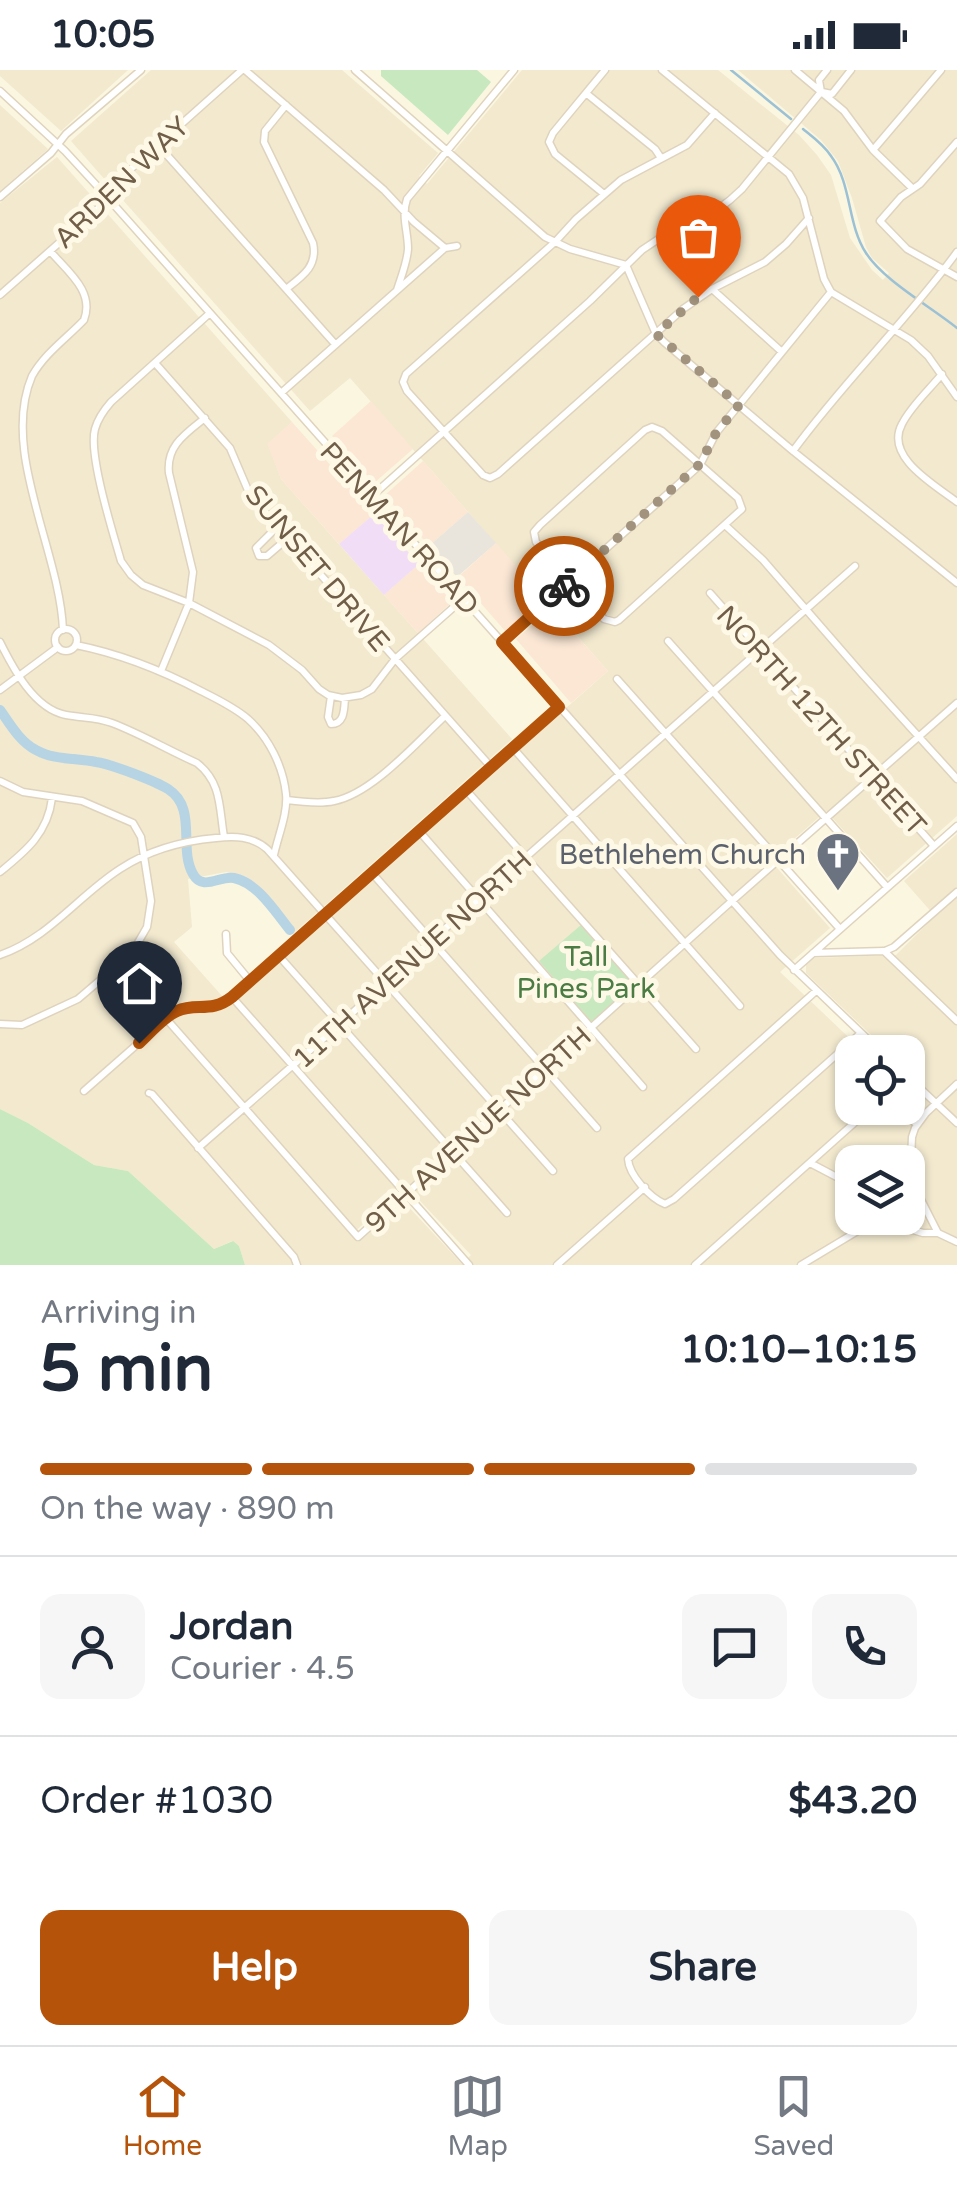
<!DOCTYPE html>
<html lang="en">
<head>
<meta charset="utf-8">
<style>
	:root { --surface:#fff; --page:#f6f6f7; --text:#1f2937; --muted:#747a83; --line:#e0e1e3; --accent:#b45309 }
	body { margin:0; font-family:"Varela Round",sans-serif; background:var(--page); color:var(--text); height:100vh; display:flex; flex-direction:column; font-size:38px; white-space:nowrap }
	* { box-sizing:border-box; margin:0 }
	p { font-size:32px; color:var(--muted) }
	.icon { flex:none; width:55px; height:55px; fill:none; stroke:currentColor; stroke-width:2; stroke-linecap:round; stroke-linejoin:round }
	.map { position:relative; height:1195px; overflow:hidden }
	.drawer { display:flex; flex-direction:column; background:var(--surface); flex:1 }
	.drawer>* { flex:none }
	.buttons { position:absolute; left:835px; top:965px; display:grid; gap:20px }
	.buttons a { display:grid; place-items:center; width:90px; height:90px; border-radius:20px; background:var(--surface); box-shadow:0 2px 8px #0004; font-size:50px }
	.pin { position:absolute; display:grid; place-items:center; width:85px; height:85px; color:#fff; margin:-102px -42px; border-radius:50% 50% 50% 0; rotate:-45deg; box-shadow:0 0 10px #0007 }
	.pin .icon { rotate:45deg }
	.courier { position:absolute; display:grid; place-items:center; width:100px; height:100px; margin:-50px; border:8px solid #b45309; border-radius:50%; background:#fff; color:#222; box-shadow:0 2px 12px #0007 }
	.headline em { font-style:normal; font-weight:800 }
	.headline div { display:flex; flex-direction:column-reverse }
	.headline { display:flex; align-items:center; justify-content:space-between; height:170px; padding:0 40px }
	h1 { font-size:65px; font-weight:800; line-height:75px }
	.bar { display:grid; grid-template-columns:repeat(4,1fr); gap:15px 10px; align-content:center; height:120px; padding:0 40px }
	.bar i { height:12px; border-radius:8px; background:var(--line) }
	.bar .on { background:var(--accent) }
	.bar p { grid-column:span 4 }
	.line { display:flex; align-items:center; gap:25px; padding:0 40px; border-top:2px solid var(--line) }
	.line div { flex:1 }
	.round { display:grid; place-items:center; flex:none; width:105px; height:105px; border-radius:20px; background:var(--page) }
	.action { display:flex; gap:20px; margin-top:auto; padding:20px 40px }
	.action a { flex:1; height:115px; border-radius:20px; background:var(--accent); color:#fff; font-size:40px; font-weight:800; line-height:115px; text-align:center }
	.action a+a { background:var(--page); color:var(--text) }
	.status { display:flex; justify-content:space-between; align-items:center; height:70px; padding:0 50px; background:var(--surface); direction:ltr }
	.status svg { height:28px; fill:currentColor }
	.tabs { display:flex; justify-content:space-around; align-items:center; height:140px; border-top:2px solid var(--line); background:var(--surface); font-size:28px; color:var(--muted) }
	.tabs a { display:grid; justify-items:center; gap:5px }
	.tabs .on { color:var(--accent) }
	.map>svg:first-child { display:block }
	.residential { fill:#f2e9cf; fill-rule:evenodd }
	.commercial { fill:#fbe7d4 }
	.industrial { fill:#eae5dc }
	.education { fill:#f2ddf7 }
	.green { fill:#c8e8c0 }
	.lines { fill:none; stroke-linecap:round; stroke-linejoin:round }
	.stream { stroke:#9cc1d5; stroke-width:2.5 }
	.river { stroke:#b6d4e3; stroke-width:10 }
	.minor-casing { stroke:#dfd3bd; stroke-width:9 }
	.minor { stroke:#fff; stroke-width:6 }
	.done { stroke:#a1937d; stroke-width:10; stroke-dasharray:0 18 }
	.route { stroke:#b45309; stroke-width:12 }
	.labels { text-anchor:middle; stroke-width:10; stroke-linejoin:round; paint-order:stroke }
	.street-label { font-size:28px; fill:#715e48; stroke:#fef9e6 }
	.worship-label { font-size:28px; fill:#5b616d; stroke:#fef9e6; text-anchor:end }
	.park-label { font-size:28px; fill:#4a7c43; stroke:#fef9e6 }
</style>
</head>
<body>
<div class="status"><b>10:05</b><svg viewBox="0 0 49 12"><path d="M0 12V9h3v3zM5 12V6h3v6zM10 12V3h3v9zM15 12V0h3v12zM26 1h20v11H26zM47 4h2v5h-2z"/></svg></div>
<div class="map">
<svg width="957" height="1195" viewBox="0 0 957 1195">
	<rect width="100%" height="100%" fill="#fbf6e0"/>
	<path class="residential" d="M0,0h128l-67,61 -61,-55z
		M151,0h191l96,83 -19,23 8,8 95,-114h196l81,65 18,20 14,20 19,63 22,32 11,10 6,-7 -17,-15 -6,-11 -14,-49 -14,-37 -17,-21 -83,-70h219v746l-70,62 -61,-67 -56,49 60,68 -50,44 84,80h-12v56h56v-56h-22l1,-2 -81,-77v-9l7,-6 83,-3 39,-39 -31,-35 53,-47v431h-712l-6,-19 -7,-5 -18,8 -86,-78 -34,-6 -66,-42 -28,-14v-906l57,-46 235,265 -24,22 13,35 231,260 -217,193 -48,-55 -21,-5 -38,7 4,48 -18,15 56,63 378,-334 -258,-293 -40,33 -196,-221 60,-53 -6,-8 -61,53 -36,-41zM852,1092h56v56h-56zM406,1116l65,69 -9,9 -58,-62 -46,40 -7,-7z
		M0,35l48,44 -48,42z"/>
	<path class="commercial" d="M371,331l42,48 -39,34 -42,-47z
		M292,352l82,92 -35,30 -58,-65 -14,-35z
		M423,391l45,51 -39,34 -44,-51z
		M496,473l49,56 -39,33 -48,-55z
		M419,494l33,38 -34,31 -34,-38z
		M552,538l56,63 -37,32 -55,-64z"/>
	<path class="industrial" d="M468,442l28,31 -39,34 -28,-31z"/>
	<path class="education" d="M374,444l45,50 -35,31 -45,-51z"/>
	<path class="green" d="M381,0h96l14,12 -43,53 -67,-59z
		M581,855l55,60 -44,38 -53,-62z
		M0,1039l28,14 66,42 34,6 86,78 19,-8 6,5 6,19h-245z"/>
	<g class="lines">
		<path class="stream" d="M731,0l60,49
			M803,59c10,8 21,16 28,27 21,28 16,68 35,97 17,27 65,54 91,75"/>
		<path class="river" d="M0,640c10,14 20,32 36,40 17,10 41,8 60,12 15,2 59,19 72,27 30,19 10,59 25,85 10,18 27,1 41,4 24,5 42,35 56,52"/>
		<defs>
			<path id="minor" d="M245,0l139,120 30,32 31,26
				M355,0l190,167 25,12 56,16 30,69 8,8 129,109 164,132
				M662,0l127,104 14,24 21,81 7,13 80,48 17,16 29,41
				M795,0l49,41 29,39 39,38
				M0,21l65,60 34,37 681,767 101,97
				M822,22l10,2 19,-24
				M587,24l68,55 6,9
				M286,35l-21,26 -1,11 49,101c5,23 -10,33 -27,46
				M715,43l-28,32 -66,35 -45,39 -21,23 -149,132 -3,8 4,9 76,84 7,3 8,-4 185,-165 29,-20 53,-27 21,-18 23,-26
				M957,72l-37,42 -19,13 -21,24 27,28 50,28
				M158,75l177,199
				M873,80l68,-80
				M604,124l-49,-40 -6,-12 4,-9 52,-63
				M0,127l51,-44 15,-19 75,-64
				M445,178l12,-2
				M50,181c17,20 45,40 34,69 -17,18 -39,33 -52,56 -32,75 28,175 31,254
				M712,219l70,63
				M397,220c4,-13 10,-27 11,-41 0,-18 -7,-33 -1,-50l107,-129
				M0,225l102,-90 12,-21 128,-114
				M210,243l-99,89c-7,8 -13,16 -16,27 -7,25 18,104 26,132l10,14 12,10 46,18 80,42 33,25 17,19 9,6 14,3 19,-3 11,-6 23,-30 68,-60
				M155,293l75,85 20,47 241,272
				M942,304c-13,16 -31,32 -40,50 -18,33 33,61 55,78
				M281,323l164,-145
				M652,357l10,4 76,67 4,11 -123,111 -4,2 -11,-3 -68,-77 -2,-10 6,-7 105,-95z
				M793,381c51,-70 114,-130 164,-199
				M372,426l218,-195 52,-51 27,-18 49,-23 12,-9 12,-11 79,-97 -2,-12 8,-10
				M726,456l37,34 100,115 94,104
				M277,457l-21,21 3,8h8l21,-18
				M710,523l224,253
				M55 570a11 11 0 1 1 22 0a11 11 0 1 1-22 0Z
				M668,571l219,246
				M0,572c13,26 34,67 66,73 16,3 30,2 46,8 29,11 56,27 85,40 25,20 22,44 27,74
				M501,572l199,-177 16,-32 115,-141
				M76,575c45,9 85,25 125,46 16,8 33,16 47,28 21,19 35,47 38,75 2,19 -8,42 -12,61
				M161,601l28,-68 4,-31 -24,-99c-3,-27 16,-39 36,-55
				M617,609l223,250
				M0,620l58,-43
				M331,626l-3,21 3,7c14,0 13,-15 14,-26
				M513,678l227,258
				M0,711l23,11 59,9 51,22 8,14 10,64 -4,26 -15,26 -54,46 -56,26 -22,-1
				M466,720l230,259
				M287,730c15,2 33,4 47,1 38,-7 83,-59 111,-85
				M419,761l224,256
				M0,802c26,-21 48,-39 52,-74
				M372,803l225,255
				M226,864l1,19 23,28
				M885,881l9,-4 63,-55
				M813,883l71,-2 73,70
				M0,885c49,-17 78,-59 120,-86 29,-19 62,-28 96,-31 19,-2 36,-2 51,11l286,322
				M279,886l228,257
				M119,895l239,272 366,-329 233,-205
				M794,900l163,-144
				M816,921l-188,168c1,16 22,39 37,45l9,-5 187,-166
				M232,927l237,268
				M908,1007l49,46
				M957,1014l-31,29 -11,15 -3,9 -1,23 1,22 26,51 19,9
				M84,1021l90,-79c22,-8 38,0 58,-15l327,-290
				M149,1023l3,1 142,163 3,8
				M895,1038l22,16
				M198,1078l141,-123 92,-84 424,-375
				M810,1093l42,22
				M884,1148l2,4 37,11h14
				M557,1195l88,-78
				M695,1195l176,-157
				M801,1195l60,-36 25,-7"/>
		</defs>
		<use href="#minor" class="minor-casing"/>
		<use href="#minor" class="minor"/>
	</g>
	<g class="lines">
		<path class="done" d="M564,516l136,-122 16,-31 23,-28 -83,-71 42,-37"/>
		<path class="route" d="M139,973c11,-10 24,-26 38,-32 20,-9 33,3 55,-14l327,-290 -57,-65 62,-56"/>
	</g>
	<defs>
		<symbol id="church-pin" viewBox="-11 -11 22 30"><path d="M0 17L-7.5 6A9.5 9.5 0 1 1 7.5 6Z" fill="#6b7280" stroke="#fef9e6"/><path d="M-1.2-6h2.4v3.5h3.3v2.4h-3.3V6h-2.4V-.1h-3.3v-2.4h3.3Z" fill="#fff"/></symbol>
	</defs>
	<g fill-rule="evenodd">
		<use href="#church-pin" x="813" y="759" width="50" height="68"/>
	</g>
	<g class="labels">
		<g class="street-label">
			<text transform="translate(121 112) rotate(-44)" y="10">ARDEN WAY</text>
			<text transform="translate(400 458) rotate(48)" y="10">PENMAN ROAD</text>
			<text transform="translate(318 498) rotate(50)" y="10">SUNSET DRIVE</text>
			<text transform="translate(822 650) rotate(48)" y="10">NORTH 12TH STREET</text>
			<text transform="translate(412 889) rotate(-42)" y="10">11TH AVENUE NORTH</text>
			<text transform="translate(478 1059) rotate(-42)" y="10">9TH AVENUE NORTH</text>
		</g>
		<g class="worship-label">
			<text x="806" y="794">Bethlehem Church</text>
		</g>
		<g class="park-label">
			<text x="586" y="896">Tall<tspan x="586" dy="32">Pines Park</tspan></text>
		</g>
	</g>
</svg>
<div class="buttons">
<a><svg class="icon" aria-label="locate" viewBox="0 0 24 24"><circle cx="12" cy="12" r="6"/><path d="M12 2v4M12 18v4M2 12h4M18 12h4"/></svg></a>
<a><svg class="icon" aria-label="layers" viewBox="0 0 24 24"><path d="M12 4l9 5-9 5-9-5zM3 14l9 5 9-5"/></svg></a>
</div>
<div class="pin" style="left:698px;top:227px;background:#ea580c"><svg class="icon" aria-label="bag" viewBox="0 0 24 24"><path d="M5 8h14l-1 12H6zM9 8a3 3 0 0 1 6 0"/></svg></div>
<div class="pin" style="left:139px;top:973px;background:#1f2937"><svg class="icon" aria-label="home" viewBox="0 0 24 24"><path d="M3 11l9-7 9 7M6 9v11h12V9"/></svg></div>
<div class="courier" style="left:564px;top:516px"><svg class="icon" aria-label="bike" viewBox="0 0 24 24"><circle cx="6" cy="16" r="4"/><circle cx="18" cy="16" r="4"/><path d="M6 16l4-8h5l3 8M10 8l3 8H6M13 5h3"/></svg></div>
</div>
<section class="drawer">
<div class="headline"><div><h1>5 min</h1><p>Arriving in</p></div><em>10:10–10:15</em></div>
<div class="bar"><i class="on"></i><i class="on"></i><i class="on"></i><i></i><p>On the way · 890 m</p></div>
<div class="line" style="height:180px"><a class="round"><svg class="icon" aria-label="person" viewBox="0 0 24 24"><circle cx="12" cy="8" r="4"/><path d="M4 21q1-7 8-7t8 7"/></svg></a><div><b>Jordan</b><p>Courier · 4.5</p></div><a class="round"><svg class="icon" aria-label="chat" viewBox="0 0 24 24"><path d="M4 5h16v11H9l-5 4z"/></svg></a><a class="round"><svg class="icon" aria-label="phone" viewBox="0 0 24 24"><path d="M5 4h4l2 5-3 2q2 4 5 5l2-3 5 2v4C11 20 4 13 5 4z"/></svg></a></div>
<div class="line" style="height:130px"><div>Order #1030</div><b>$43.20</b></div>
<div class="action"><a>Help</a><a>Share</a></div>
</section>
<nav class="tabs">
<a class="on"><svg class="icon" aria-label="home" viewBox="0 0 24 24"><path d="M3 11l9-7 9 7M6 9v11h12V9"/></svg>Home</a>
<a><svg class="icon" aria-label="map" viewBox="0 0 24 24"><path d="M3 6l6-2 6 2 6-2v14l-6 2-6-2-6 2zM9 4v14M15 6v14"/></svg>Map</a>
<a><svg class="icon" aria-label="saved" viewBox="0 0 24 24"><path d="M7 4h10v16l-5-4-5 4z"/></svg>Saved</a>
</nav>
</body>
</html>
